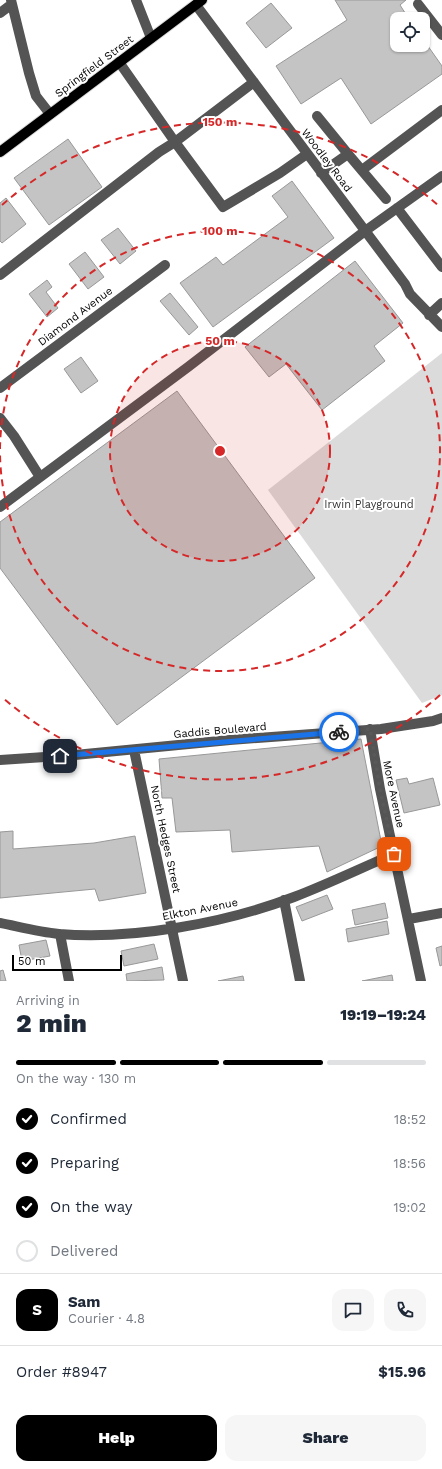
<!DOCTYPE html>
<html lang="en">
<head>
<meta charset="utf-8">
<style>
	:root { --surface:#fff; --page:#f6f6f7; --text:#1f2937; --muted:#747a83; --line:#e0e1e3; --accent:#000 }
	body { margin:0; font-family:"Work Sans",sans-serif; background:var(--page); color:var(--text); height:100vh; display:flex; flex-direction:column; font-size:15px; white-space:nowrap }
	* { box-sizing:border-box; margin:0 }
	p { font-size:13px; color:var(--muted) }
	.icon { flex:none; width:22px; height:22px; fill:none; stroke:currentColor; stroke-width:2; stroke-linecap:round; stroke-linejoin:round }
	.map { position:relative; height:981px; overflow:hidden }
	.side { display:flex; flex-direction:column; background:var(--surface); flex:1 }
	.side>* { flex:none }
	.controls { position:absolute; left:390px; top:12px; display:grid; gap:8px }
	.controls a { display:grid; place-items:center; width:40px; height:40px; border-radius:8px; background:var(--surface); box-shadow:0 1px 3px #0004; font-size:20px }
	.scale { position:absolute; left:12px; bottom:10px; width:110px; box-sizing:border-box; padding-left:4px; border:2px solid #000; border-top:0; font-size:11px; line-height:14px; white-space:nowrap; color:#000; -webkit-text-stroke:3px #fff; paint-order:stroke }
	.pin { position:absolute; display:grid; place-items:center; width:34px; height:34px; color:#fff; margin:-17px; border-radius:8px; box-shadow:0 2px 6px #0006 }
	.courier { position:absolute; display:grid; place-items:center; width:40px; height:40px; margin:-20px; border:3px solid #1a73e8; border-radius:50%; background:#fff; color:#222; box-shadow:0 1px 5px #0007 }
	.head em { font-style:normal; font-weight:800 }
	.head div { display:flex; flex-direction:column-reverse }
	.head { display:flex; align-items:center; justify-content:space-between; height:68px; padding:0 16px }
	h1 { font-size:26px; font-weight:800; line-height:30px }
	.bar { display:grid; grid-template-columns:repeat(4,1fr); gap:6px 4px; align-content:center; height:48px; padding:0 16px }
	.bar i { height:5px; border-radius:3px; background:var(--line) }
	.bar .current { background:var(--accent) }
	.bar p { grid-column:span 4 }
	.line { display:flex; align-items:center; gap:10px; padding:0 16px; border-top:1px solid var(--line) }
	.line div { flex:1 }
	.round { display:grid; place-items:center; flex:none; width:42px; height:42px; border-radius:12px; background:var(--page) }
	ol { padding:0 16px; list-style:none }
	li { display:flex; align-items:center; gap:12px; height:44px }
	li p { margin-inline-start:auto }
	li .icon { padding:4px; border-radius:50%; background:var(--accent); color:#fff; stroke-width:4 }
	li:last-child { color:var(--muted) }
	li i { width:22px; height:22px; border:2px solid var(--line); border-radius:50% }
	.button { display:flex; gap:8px; margin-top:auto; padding:8px 16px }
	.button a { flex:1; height:46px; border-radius:12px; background:var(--accent); color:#fff; font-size:16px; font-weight:800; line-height:46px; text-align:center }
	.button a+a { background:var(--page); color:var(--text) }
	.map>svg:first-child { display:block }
	.green { fill:#dbdbdb }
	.building { fill:#c4c4c4; stroke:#989898 }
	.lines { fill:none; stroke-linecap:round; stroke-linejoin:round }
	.major-casing { stroke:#dbdbdb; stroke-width:12 }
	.minor { stroke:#545454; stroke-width:10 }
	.major { stroke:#000; stroke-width:10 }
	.done { stroke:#595959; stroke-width:4; stroke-dasharray:0 7.2 }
	.route { stroke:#1a73e8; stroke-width:5 }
	.ring { fill:none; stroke:#d62828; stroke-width:2; stroke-dasharray:7 5 }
	.labels { text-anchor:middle; stroke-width:4; stroke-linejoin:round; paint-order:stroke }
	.street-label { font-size:11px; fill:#000; stroke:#fff }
	.park-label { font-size:11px; fill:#323232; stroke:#fff }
	.centre { fill:#d62828; stroke:#fff; stroke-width:2 }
	.ring-label { font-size:12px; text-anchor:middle; font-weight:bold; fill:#d62828; stroke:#fff; stroke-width:4; stroke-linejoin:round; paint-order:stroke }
</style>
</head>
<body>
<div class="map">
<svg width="442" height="981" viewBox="0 0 442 981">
	<rect width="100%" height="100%" fill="#fff"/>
	<path class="green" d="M442,353v342l-20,8 -154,-213z"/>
	<path class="building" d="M335,0h71l-6,5 9,14h-12v26h26v-6l19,27v8l-71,50 -30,-46 -40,26 -25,-38 71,-46z
		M271,3l21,25 -26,20 -20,-25z
		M68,139l34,48 -53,38 -35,-47z
		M292,181l42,57 -121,89 -33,-44 36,-26 7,8 65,-48 -16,-21z
		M6,198l20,26 -24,19 -2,-2v-38z
		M118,228l18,23 -16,13 -19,-24z
		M85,252l19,25 -16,12 -19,-25z
		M355,261l48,62 -29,23 11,15 -63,49 -36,-46 -17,13 -24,-30z
		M47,280l5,7 -6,5 12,16 -11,9 -18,-23z
		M170,293l28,34 -9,8 -29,-34z
		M81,357l17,24 -17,12 -17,-24z
		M177,391l138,187 -198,147 -117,-157v-46z
		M361,739l21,107 -55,26 -8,-26 -87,6 -2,-22 -54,2 -4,-34h-10l-3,-39z
		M407,778l2,6 24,-6 7,27 -36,8 -8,-33z
		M13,831v18l81,-6 41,-7 11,57 -47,8 -4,-12 -95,9v-66z
		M327,895l6,14 -31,12 -6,-14z
		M385,903l3,15 -33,7 -3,-15z
		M387,921l2,13 -41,8 -2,-13z
		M46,940l4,16 -28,5 -3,-16z
		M154,944l4,15 -34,7 -3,-15z
		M442,946v19l-2,1 -4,-18z
		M162,967l2,13 -37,1 -1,-7z
		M3,970l3,11h-6v-10z
		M392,975l1,6h-31z
		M243,976l1,5h-26z"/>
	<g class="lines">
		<defs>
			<path id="major" d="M0,152l202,-152"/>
		</defs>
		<use href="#major" class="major-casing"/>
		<path class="minor" d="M11,0l18,73 7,23 14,18
			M136,0l15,38
			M418,4l24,31
			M196,5l209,279 5,10 32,33
			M0,13l12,-9
			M119,62l56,80 48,65 57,-34 27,-19
			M317,116l31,38 -27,19
			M348,154l38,45
			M362,170l80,-60
			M397,208l45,59
			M0,275l159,-123 16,-10 79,-60
			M429,315l13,-12
			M0,388l165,-123
			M0,418l14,18 26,41
			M0,507l188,-140 177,-136 77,-55
			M370,729l10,60 41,192
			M134,750l49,231
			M0,760l75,-5 155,-15 151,-11 52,-8 9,-3
			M284,900l16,81
			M409,919l33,-6
			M0,923c20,4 39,9 59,11 74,6 167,-11 235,-37 34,-13 67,-29 100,-43
			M60,934l9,47"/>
		<use href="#major" class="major"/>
	</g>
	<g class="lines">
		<path class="done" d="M339,732l31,-3 10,60 14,65"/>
		<path class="route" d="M60,756l279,-24"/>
	</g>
	<circle cx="220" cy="451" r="110" fill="#d62828" fill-opacity=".12"/>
	<g class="ring">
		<circle cx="220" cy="451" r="110"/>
		<path d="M0 449A220 220 0 1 1 0 453"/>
		<path d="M440 695A329 329 0 0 1 2 697M2 205A329 329 0 0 1 440 207"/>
	</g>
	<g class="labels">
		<g class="street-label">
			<text transform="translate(94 66) rotate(-37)" y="4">Springfield Street</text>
			<text transform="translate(327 160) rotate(53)" y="4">Woodley Road</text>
			<text transform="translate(75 316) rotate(-37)" y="4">Diamond Avenue</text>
			<text transform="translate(220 730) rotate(-5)" y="4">Gaddis Boulevard</text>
			<text transform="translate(394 794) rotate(78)" y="4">More Avenue</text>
			<text transform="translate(166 839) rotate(78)" y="4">North Hedges Street</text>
			<text transform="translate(200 909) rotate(-11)" y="4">Elkton Avenue</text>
		</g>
		<g class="park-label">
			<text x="369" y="508">Irwin Playground</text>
		</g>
	</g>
	<circle cx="220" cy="451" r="6" class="centre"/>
	<g class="ring-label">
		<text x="220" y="126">150 m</text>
		<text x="220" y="235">100 m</text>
		<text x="220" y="345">50 m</text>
	</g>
</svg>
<div class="controls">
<a><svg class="icon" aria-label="locate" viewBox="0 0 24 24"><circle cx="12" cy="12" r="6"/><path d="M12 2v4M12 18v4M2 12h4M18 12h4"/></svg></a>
</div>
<div class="scale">50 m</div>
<div class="pin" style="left:394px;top:854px;background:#ea580c"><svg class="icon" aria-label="bag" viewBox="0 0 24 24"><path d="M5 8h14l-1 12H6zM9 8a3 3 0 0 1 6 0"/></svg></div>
<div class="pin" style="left:60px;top:756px;background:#1f2937"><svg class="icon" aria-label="home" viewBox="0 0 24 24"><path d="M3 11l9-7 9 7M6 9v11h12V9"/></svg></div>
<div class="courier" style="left:339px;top:732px"><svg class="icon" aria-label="bike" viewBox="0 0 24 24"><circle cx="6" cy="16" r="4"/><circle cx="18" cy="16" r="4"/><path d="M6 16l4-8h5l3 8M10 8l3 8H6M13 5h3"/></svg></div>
</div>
<section class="side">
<div class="head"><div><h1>2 min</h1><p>Arriving in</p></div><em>19:19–19:24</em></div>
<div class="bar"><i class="current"></i><i class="current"></i><i class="current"></i><i></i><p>On the way · 130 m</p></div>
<ol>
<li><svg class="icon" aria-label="check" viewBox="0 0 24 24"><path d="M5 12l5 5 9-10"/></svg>Confirmed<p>18:52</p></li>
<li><svg class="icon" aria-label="check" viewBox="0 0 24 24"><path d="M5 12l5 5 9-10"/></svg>Preparing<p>18:56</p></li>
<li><svg class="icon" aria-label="check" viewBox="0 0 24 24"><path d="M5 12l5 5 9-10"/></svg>On the way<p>19:02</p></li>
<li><i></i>Delivered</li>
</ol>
<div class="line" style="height:72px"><b class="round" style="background:var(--accent);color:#fff">S</b><div><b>Sam</b><p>Courier · 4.8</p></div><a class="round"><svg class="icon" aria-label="chat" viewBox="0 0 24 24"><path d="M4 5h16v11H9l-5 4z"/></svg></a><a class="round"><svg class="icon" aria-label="phone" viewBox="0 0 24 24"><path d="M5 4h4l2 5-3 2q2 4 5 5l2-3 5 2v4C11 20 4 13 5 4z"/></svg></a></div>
<div class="line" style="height:52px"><div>Order #8947</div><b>$15.96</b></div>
<div class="button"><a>Help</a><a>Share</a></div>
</section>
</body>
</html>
